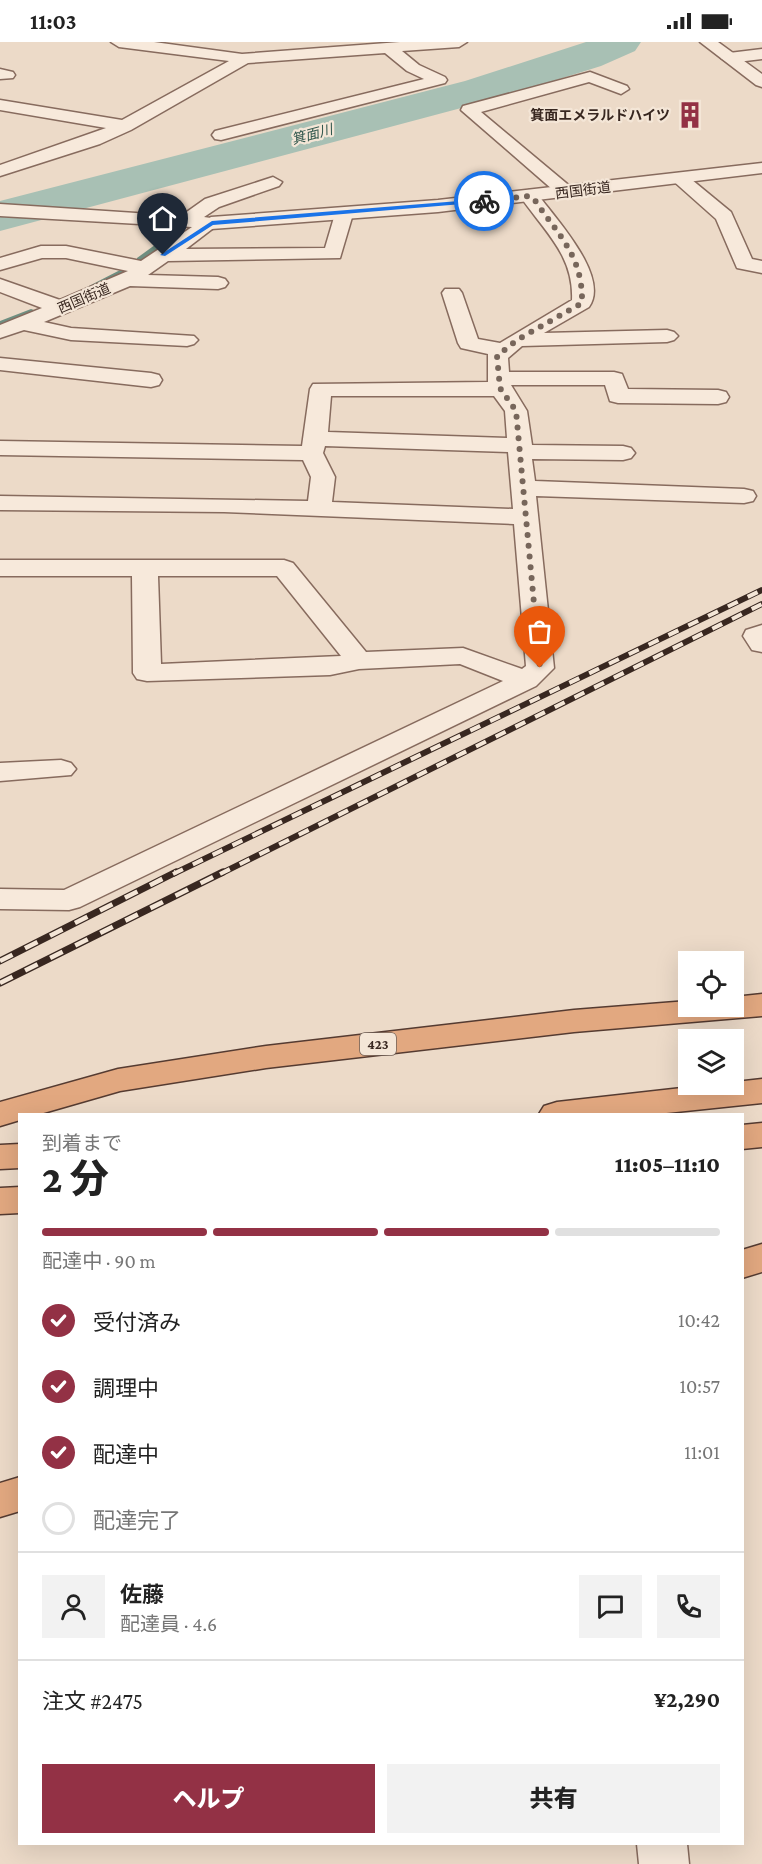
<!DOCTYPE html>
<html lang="ja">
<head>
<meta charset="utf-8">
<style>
	:root { --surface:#fff; --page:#f2f2f2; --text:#222; --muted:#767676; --line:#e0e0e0; --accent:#933145 }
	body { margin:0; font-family:"Crimson Pro","Noto Sans JP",serif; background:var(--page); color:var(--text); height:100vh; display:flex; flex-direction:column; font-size:22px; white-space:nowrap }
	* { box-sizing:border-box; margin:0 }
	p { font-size:20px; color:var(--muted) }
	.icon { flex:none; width:33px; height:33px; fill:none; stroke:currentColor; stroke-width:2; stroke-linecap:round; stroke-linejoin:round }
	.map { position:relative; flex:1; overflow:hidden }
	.panel { position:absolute; left:18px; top:1071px; width:726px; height:732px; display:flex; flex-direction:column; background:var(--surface); border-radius:0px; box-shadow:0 6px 24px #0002 }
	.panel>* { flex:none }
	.fabs { position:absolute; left:678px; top:909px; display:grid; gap:12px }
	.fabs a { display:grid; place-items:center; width:66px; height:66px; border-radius:0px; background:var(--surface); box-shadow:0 6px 24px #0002; font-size:30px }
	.pin { position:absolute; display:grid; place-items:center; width:51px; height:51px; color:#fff; margin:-62px -26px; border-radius:50% 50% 50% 0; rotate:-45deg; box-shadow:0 0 6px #0007 }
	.pin .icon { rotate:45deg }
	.courier { position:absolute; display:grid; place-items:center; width:60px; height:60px; margin:-30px; border:4px solid #1a73e8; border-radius:50%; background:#fff; color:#222; box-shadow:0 2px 8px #0007 }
	.overview em { font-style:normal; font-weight:800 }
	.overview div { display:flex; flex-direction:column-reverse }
	.overview { display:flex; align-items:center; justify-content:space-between; height:102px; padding:0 24px }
	h1 { font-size:39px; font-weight:800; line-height:45px }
	.bar { display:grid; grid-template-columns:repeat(4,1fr); gap:9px 6px; align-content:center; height:72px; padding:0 24px }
	.bar i { height:8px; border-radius:4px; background:var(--line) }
	.bar .current { background:var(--accent) }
	.bar p { grid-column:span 4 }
	.line { display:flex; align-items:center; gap:15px; padding:0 24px; border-top:2px solid var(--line) }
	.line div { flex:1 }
	.round { display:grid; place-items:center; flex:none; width:63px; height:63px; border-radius:0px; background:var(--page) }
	ol { padding:0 24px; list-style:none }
	li { display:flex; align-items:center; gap:18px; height:66px }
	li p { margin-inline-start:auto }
	li .icon { padding:6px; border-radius:50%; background:var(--accent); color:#fff; stroke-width:4 }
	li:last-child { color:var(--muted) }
	li i { width:33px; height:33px; border:3px solid var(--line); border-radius:50% }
	.action { display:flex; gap:12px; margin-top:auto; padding:12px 24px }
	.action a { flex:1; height:69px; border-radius:0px; background:var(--accent); color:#fff; font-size:24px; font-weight:800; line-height:69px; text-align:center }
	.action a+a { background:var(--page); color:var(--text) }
	.status { display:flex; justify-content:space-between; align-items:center; height:42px; padding:0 30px; background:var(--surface); direction:ltr }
	.status svg { height:16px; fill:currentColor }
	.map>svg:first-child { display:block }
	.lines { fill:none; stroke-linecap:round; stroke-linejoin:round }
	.stream { fill:#6f8e80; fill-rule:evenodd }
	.river { fill:#a8c0b4; fill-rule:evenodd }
	.minor-casing { stroke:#876b5e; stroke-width:3 }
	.tertiary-casing { stroke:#876b5e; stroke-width:3 }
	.trunk-casing { stroke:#553b31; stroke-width:3 }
	.minor { fill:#f7e9db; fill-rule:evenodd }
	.tertiary { fill:#f7e9db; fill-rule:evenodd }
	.trunk { fill:#e2a880; fill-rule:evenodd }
	.rail-far1-casing { stroke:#382720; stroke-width:6 }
	.rail-casing { stroke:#382720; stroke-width:7 }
	.rail-far1 { stroke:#f4e6d7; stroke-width:4; stroke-dasharray:11; stroke-linecap:butt }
	.rail { stroke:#f4e6d7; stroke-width:4.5; stroke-dasharray:14; stroke-linecap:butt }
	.route { fill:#1a73e8 }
	.done { stroke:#77665b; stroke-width:6; stroke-dasharray:0 10.8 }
	.labels { text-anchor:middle; stroke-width:4.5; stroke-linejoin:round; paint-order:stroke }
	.far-poi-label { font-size:14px; font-weight:bold; fill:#382720; stroke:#f4e6d7; text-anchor:end }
	.far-water-label { font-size:14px; font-style:italic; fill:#31574d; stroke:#f4e6d7 }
	.far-street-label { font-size:14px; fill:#382720; stroke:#f4e6d7 }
	.shield { fill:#f4e6d7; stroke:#706057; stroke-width:1.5 }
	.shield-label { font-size:14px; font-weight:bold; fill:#382720 }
</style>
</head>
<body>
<div class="status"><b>11:03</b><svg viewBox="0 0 49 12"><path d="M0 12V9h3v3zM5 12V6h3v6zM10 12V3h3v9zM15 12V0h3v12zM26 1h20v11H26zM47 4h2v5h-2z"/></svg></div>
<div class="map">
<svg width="762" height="1822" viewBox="0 0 762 1822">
	<rect width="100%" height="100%" fill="#ecdac8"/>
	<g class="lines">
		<path class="stream" d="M170,192l3,1v4l-30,23h-6v-4z
			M124,226l5,3 -2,2 -32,16 -8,-2z
			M31,267l3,1v4l-34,13v-6z"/>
		<path class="river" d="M586,0h55l-6,9 -34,15 -106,33 -495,132v-30l465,-120z"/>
		<defs>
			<path id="minor" d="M111,0h43l88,12 158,-12h67l-8,5 -57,4 17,14 26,12 2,3 -2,3 -224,57 -6,-1 -3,-4 3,-4 209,-52 -17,-8 -22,-18 -137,10 -117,67 -31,14 -100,32v-11l106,-37 -106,-18v-10l122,20 107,-59 -110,-14z
				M762,7v10l-33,4 -8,-5 8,-5z
				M0,27l13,3 2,3 -2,3 -13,1z
				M590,30l37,14 2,3 -8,5 -32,-12 -108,30 91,76 3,4 -3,4h-12l-99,-86 2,-4z
				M680,132l6,1 45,37 21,47 10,2v12l-25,-5 -21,-49 -45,-40z
				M273,135l9,5 -3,4 -60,21 -15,10 14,2 2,4 -34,26 139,-1 10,-34 9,-6 9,6 -13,44 -172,3 -20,14 70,2 7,2 3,4 -3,4 -7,2 -88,-3 -86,36 27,6 123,8 4,4 -4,4 -7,2 -116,-6 -47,-10 -24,8v-13l42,-17 -42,-16v-13l60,21 68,-29 -62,-13h-24l-42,12v-12l41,-12h25l75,15 51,-34 -192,-11v-12l181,12 24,-17z
				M529,148l7,2c17,24 75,84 53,115l-45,26 123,-3 7,2 4,4 -4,4 -7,2 -145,4 -14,12 1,14h105l8,2 6,15 90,1 8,2 3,5 -3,5 -8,2 -100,-1 -8,-2 -5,-16h-94l16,26 5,34 91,1 8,2 4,5 -4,5 -8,2 -91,-1 3,22 209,8 9,2 3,5 -3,5 -9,2 -208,-7 18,172 -18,18 -456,221 -11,3 -69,-1v-20l64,1 439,-209 -43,-17 -101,5 -29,6 -183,6 -10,-2 -4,-6 -1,-97h-132v-16h284l9,3 73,89 97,-4 59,21 4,-3 -12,-142 -290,-12 -224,-2v-14l308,5 3,-24 -8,-17 -303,-5v-14l302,5 8,-57 3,-5 175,-2v-28l-27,-6 -3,-5 -16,-50 3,-4h14l3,4 16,46 22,4 72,-43c2,-45 -28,-69 -52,-104zM331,354h163l11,15 2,27 -179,-6zM325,404l183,6 5,57 -181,-7 3,-25 -12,-24zM158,534h119l64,80 -180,8z
				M0,316l151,15 8,2 3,5 -3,5 -8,2 -151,-17z
				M762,583v27l-10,-2 -9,-14 3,-6z
				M61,718l10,3 5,6 -5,6 -71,6v-18z
				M637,1802h50l2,20h-50z"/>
			<path id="tertiary" d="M700,0h18l44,32v13l-6,-2z
				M762,121v10l-324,39 -227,17 -9,-6 9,-6 227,-17z"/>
			<path id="trunk" d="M762,952v22l-188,16 -308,36 -146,23 -80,23h-20v6l-20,6v-24l118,-33 148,-23 308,-36 114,-9v5h46v-9z
				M762,1037v24l-105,11h-118l5,-8 13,-4z
				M762,1081v24l-20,2v-24z
				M20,1102v24l-20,1v-24z
				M20,1145v26l-20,1v-26z
				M762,1202v28l-20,6v-28z
				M20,1435v34l-20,6v-34z"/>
		</defs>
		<use href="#minor" class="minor-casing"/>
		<use href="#tertiary" class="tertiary-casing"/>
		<use href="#trunk" class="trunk-casing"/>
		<use href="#minor" class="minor"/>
		<use href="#tertiary" class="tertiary"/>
		<use href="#trunk" class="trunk"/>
		<defs>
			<path id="rail-far1" d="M173,832l589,-284
				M220,832l542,-270"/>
			<path id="rail" d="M0,919l176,-89
				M0,941l223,-111"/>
		</defs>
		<use href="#rail-far1" class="rail-far1-casing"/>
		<use href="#rail" class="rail-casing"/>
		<use href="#rail-far1" class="rail-far1"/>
		<use href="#rail" class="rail"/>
	</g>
	<path class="route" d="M484,157l2,3 -273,23 -48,31 -5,-1 52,-34z"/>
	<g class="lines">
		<path class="done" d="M484,159l46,-5 4,3c25,37 49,57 48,104l-65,37 -20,16 3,32 16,23 24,257"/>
	</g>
	<defs>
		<symbol id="building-bare" viewBox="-9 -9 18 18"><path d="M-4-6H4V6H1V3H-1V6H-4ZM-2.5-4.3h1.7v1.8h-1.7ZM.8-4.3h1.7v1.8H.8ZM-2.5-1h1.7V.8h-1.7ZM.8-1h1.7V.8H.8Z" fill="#933145" stroke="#f4e6d7" stroke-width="2.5" paint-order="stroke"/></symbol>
	</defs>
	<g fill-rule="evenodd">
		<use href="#building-bare" x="671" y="54" width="38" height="38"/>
	</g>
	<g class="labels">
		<g class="far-poi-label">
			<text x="670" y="78">箕面エメラルドハイツ</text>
		</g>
		<g class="far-water-label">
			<text transform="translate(312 92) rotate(-15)" y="5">箕面川</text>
		</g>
		<g class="far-street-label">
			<text transform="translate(583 148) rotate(-7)" y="5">西国街道</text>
			<text transform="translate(84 256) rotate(-23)" y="5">西国街道</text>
		</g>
		<rect class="shield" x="360" y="991" width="36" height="22" rx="4.5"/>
		<g class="shield-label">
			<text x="378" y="1007">423</text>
		</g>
	</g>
</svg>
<div class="fabs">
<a><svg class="icon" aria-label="locate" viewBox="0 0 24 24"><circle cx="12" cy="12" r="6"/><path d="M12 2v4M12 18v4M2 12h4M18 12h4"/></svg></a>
<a><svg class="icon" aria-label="layers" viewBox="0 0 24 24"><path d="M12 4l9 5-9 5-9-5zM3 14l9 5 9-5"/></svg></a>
</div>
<div class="pin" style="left:540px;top:626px;background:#ea580c"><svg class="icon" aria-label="bag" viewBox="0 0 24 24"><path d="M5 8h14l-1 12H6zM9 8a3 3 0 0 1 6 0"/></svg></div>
<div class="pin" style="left:163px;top:213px;background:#1f2937"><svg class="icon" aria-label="home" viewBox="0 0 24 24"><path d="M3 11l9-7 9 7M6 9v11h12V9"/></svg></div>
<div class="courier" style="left:484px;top:159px"><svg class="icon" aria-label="bike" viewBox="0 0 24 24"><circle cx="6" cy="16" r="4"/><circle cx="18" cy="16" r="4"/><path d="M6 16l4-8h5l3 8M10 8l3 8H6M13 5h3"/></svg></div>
<section class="panel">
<div class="overview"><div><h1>2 分</h1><p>到着まで</p></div><em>11:05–11:10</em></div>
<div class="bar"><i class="current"></i><i class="current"></i><i class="current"></i><i></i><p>配達中 · 90 m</p></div>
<ol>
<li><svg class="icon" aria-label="check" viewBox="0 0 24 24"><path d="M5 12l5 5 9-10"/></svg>受付済み<p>10:42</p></li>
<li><svg class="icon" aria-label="check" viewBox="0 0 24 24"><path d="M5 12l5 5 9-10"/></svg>調理中<p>10:57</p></li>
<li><svg class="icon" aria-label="check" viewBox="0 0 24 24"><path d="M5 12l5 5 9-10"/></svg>配達中<p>11:01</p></li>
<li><i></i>配達完了</li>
</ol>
<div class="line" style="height:108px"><a class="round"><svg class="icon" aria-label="person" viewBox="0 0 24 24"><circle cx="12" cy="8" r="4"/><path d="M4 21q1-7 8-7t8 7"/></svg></a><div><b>佐藤</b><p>配達員 · 4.6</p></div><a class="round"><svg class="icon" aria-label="chat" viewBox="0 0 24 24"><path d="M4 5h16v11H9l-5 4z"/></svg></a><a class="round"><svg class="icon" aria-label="phone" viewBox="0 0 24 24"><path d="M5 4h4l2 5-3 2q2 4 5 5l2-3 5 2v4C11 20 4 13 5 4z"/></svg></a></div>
<div class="line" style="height:78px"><div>注文 #2475</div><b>¥2,290</b></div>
<div class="action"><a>ヘルプ</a><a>共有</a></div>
</section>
</div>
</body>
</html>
